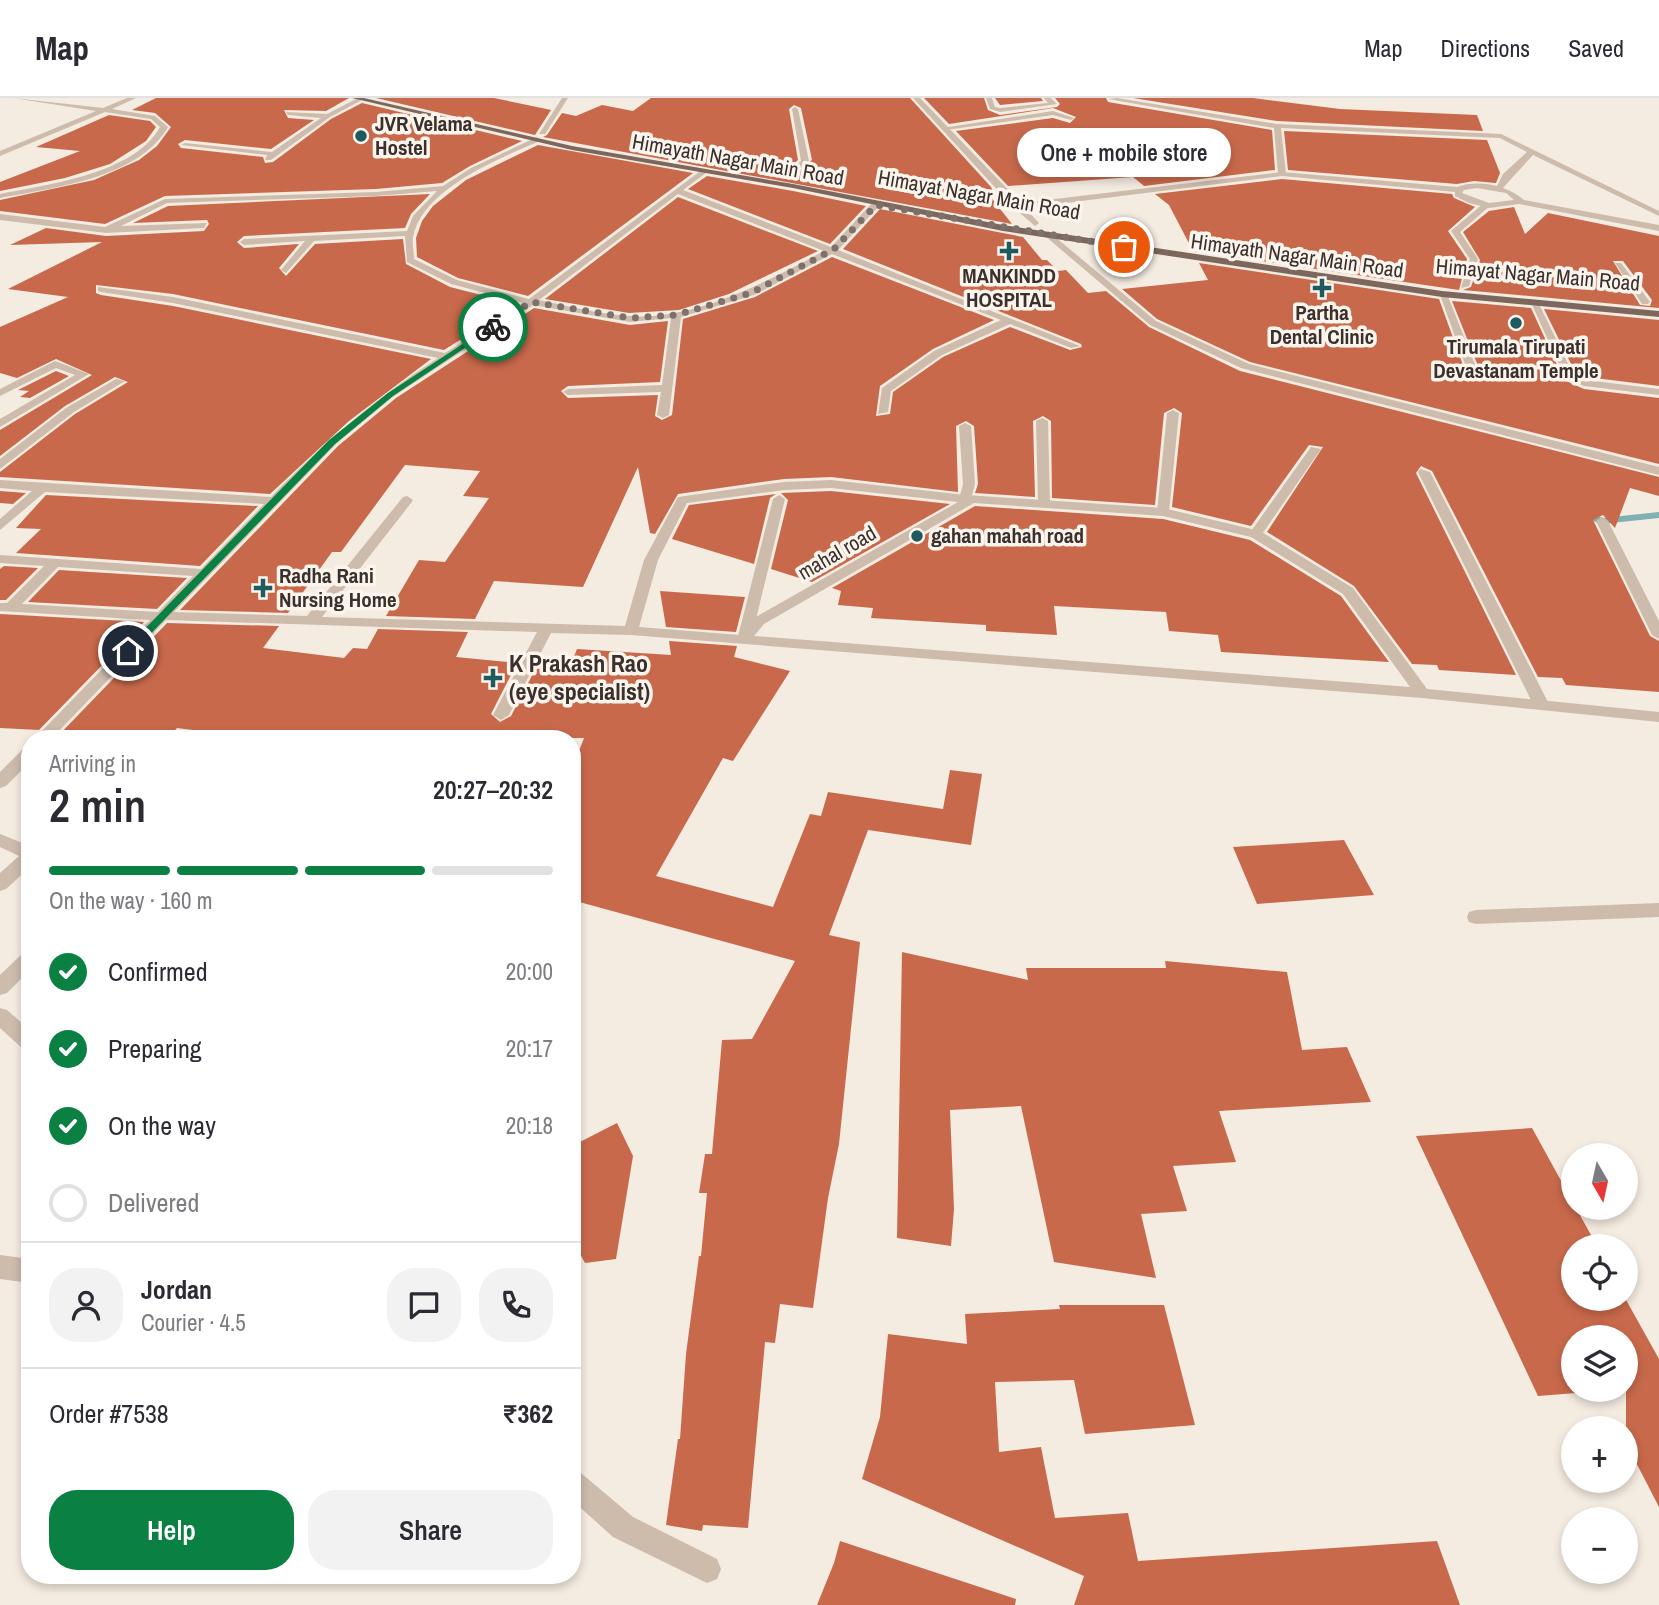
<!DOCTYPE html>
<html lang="en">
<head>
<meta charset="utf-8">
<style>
	:root { --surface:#fff; --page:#f2f2f3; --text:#2b2b33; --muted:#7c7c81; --line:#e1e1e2; --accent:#0b8043 }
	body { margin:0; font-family:"Archivo Narrow",sans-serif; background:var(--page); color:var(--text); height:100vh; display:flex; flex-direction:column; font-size:26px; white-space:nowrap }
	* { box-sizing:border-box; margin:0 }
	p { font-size:23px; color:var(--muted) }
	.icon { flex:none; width:38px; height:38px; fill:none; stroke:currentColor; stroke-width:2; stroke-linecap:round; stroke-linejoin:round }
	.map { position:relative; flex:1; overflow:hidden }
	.details { position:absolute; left:21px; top:632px; width:560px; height:854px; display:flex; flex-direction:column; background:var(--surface); border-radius:28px; box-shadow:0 4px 10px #0003 }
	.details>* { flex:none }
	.needle { width:46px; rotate:171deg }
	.fabs { position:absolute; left:1561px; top:1045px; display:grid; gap:14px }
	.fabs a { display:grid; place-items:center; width:77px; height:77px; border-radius:50%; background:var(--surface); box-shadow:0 4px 10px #0003; font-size:35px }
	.pin { position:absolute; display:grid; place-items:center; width:60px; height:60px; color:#fff; margin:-30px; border:4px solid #fff; border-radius:50%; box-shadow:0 2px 7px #0007 }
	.courier { position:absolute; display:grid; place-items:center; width:70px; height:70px; margin:-35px; border:5px solid #0b8043; border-radius:50%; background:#fff; color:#222; box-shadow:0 2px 9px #0007 }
	.bubble { position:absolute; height:49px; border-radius:24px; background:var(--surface); box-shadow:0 4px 10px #0003; font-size:23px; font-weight:600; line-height:49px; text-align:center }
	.head em { font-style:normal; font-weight:600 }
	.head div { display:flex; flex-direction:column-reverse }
	.head { display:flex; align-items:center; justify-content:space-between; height:119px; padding:0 28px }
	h1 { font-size:46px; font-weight:600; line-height:52px }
	.bar { display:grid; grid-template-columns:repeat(4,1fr); gap:10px 7px; align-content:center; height:84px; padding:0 28px }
	.bar i { height:9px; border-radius:5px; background:var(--line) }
	.bar .selected { background:var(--accent) }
	.bar p { grid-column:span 4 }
	.line { display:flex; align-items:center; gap:18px; padding:0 28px; border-top:2px solid var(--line) }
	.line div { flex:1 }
	.round { display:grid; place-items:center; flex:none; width:74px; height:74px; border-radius:28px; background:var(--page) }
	ol { padding:0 28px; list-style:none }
	li { display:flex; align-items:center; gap:21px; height:77px }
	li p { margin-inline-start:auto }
	li .icon { padding:7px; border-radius:50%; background:var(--accent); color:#fff; stroke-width:4 }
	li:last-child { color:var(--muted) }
	li i { width:38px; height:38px; border:4px solid var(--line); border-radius:50% }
	.cta { display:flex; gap:14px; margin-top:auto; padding:14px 28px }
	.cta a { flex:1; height:80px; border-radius:28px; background:var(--accent); color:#fff; font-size:28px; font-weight:600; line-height:80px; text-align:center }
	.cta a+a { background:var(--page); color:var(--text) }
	header { display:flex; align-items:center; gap:42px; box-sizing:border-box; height:98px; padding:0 35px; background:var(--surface); border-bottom:2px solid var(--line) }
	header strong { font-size:33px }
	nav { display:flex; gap:38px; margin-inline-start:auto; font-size:24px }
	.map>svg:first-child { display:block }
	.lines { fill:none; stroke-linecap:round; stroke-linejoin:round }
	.stream { fill:#7fb0b2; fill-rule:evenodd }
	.building { fill:#c8694b; fill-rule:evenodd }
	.service { fill:#cdbbac; fill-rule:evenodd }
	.minor { fill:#cdbbac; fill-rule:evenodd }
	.tertiary { fill:#cdbbac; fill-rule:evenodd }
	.primary { fill:#7d675c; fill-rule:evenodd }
	.route { fill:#0b8043 }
	.done { stroke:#7c716b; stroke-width:7; stroke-dasharray:0 12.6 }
	.poi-dot { fill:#1f5a5e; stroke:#fbf5ee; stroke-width:2.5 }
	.labels { text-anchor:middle; stroke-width:7; stroke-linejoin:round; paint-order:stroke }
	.far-poi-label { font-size:21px; font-weight:bold; fill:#3b302b; stroke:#fbf5ee; text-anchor:start }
	.far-street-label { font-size:21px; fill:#3b302b; stroke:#fbf5ee }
	.poi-label { font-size:24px; font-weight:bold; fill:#3b302b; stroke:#fbf5ee; text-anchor:start }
</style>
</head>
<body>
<header>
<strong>Map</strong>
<nav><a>Map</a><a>Directions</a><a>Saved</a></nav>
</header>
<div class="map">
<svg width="1659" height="1507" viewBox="0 0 1659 1507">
	<rect width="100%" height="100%" fill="#f4ebe1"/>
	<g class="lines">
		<path class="stream" d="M1580,413l23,7 56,-6v6l-57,6 -25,-8v-4z"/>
	</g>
	<path class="building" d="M156,0h193l-23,13 -42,-1 4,8 26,2 -43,29 -86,-9 -7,4 3,4 82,9 2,6 8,-1 58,-43 31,-16 160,38 -52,25 -28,17 -66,6 -211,7 -60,28 -105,-13v-11l94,-20 45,-20 18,-14 14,-19 -16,-14 -23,-3z
		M376,0h118l57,12 -16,25z
		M651,0h259l81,89 2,4h-7l26,33 -469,-87 4,-2 15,-22 14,3 26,-11 31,6zM794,7l7,3 11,52 -24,20 -5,-6 15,-14 -9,-51z
		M924,0h60l4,12 12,5 57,-8 3,-3 -5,-6h51l2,4 164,28 3,40 -131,16 -11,-9 -125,9 -52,-55 97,-13 17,5 6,-6 -23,-9 -104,16z
		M995,0h46l2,3 -43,4z
		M1133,0h120l87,11 137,6 6,16 -206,-10z
		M109,17l41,6 6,6 -10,14 -36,23 -45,14 -65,13v-9l80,-31 -44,-4z
		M1284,33l203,9 13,33 -4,10 -22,-2 -17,3 -169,-14z
		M538,47l155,28 -165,123 -70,-18 -41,-21 -1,-19 6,-17 11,-15 33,-26z
		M707,78l86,15 73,15 -36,38 -142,-55z
		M1282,81l170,15 2,4 21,9 -27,24 19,28 -8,31 -266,-39 -24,-46 -14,-11z
		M430,96l-19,20 -6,14 -161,8 -7,6 7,6 55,-4 -20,24 7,8 29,-32 88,-5 3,25 44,23 67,17 -73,46 -271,-56 -77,-9v8l5,2 72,11 258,53 -82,62 -79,73 -270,-17v-5l75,-58 53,-32 -13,-5 -50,29 -65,50v-26l92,-55 -36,-16 -39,19 -17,-5v-46l68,-30 -60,-8 94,-47 -92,3 36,-17 60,8 98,-5 5,-7 -2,-4 -74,3 35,-17z
		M678,99l140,54 -89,43 -50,16 -50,3 -84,-14z
		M1514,109l11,27 23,-21 111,23v72l-196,-18 8,-3 9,-27 -17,-28 26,-21zM1613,163h10l29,39 -2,6 -10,-1z
		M880,111l143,28 19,23h5l11,11 8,-1 22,23 18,-2 43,36 91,44 419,106v19l-29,-8 -15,40 -12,-13 -10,5 57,116 9,5v51l-93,-7 -4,-7 -24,-1 -106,-206 -11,-5 -5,7 100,202 -77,-5 -2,-5 -25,-1 -58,-78 -87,-54 56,-85 -14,-2 -58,81 -79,-19 10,-94 -8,-5 -10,5 -9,92 -103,-7 -1,-77 -8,-5 -10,5 2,76 -60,-4 3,-9 -4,-58 -8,-5 -10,5 2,66 -127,-15 -47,2 -106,15 -23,40 -5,-1 -12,-66 -55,120 -89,-6 -19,38 -89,-3 33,-56 26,2 44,-64 -26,-2 17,-25 -75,-6 -64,87h-9l-44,61 -108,-3 158,-164 58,-48 138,-90 96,17 38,-4 -8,61 -92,4 -7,5 7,7 90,-3 -3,21 7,4 10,-5 11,-96 72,-22 77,-40 162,63 -61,29 -53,37 -4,30 14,-2 3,-22 50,-35 67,-30 60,23 12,-3 -1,-3 -238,-95z
		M1199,165l240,36 25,69 10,4 4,-6 -26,-65 79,7 33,72 20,9 75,9v66l-409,-102 -93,-43 -35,-30 86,-9z
		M1544,211l115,11v66l-72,-9 -12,-5z
		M56,273l13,5 -39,22 -10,-1 9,-6 -11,-1z
		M0,393l26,2 -13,11 -13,-1z
		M831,393l119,13 -138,78 -41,-13 17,-69 -7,-7z
		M776,396l-6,4 -16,66 -82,-25 17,-34z
		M46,397l212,11 -58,60 -184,-13 25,-24 -25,-1z
		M975,408l188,13 87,21 91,56 48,66 -168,-10 -3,-17 -49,-4 -3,-19 -112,-6 3,29 -71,-4v-6l-115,-7 2,-10 -35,-3 3,-14 -9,-3z
		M4,468l34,2 -32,32h-6v-31z
		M59,472l128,8 -30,31 -129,-7z
		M660,493l85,6 -9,35 -70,-5z
		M0,516l144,8 -105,108 -39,-2z
		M167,525l112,3 -16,22 81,10 9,-10 14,1 11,-20 90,3 -12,25 61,6 -26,51 9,8 11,-6 26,-50 32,3 8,-20 94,6 -2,-14 68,5 -3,11 56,14 -57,90 -10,-3 -67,118 117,31 37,-93 11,2 7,-24 115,17 7,-39 32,4 -11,71 -103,-15 -39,105 31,7 -21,202 -11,54 -15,110 -33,-4 -5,39 -10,-1 -17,186 -45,-3 -1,6 -36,-6 12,-86h2l6,-85 13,-98h2l6,-63h-8l6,-39h7l10,-114 30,-1 43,-78 -223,-61v-131l12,-31h-328l-79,-10 -9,10h-112z
		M1344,742l30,55 -117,9 -24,-57z
		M902,854l126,28 -2,-12h140l-1,-7 122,11 15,78 45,-3 24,55 -152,9 17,51 -63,4 14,45 -46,3 15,64 -102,-16 -33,-156 -71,4 4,99 -3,37 -54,-8z
		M617,1025l16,33 -17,103 -31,4 -13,-24v-93z
		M1532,1030l65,118h-24v52h52l34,61v148l-33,-64v-106h-53v53h41l-76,6 -122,-260z
		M1059,1207h105l31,120 -110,9 -11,-54 -79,2 4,70 42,-5 14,71 73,-5 10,48 299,-20 23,64h-386l10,-29 -222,-97 18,-62 8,-83 79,10 -2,-30 95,-5z
		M840,1443l176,58 -1,6h-198l17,-42z"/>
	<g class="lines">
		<path class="service" d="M1439,194l8,2 29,73 -1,2 -9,-2z
			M1530,202l8,2 35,72 13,6 73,9v6l-75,-9 -19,-8z
			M1173,312l6,3 -10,99 -6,4 -6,-4 10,-99z
			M1042,320l6,3 2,83 -6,4 -6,-4 -2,-83z
			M965,325l6,3 4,58 -4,15 -6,4 -6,-4 4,-15 -4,-58z
			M1311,349l10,2 -61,88h-10l-1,-3z
			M1420,371l10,3 119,232 -3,4h-10l-3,-4 -115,-232z
			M779,397l6,4 -34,141 -7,4 -7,-4 36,-141z"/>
		<path class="minor" d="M13,0l90,10 24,-10h9l-24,11 43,7 13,11c-29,51 -115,61 -168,71v-4c49,-10 134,-20 160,-67l-9,-8 -46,-7 -105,44v-5l96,-40z
			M358,0l6,1 -34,18 -59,43h-6l2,-5 -86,-10 4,-2 87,9 49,-34 -33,-3 -2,-3 41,2z
			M986,0h6l3,9 5,1 48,-5 -4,-5h7l6,6 -57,8 -10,-3z
			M1117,0l160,26 224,10 158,77v5l-126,-61 -32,35h-6l8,-16 24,-22 -27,-14 -219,-10 5,46 -4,2 -4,-2 -4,-46 -166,-29z
			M795,9l3,2 11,52 -20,17 -4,-2 16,-15 -9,-52z
			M1053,13l21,7 -3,2 -18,-5 -107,15 -4,-2z
			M537,39l3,4c-40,17 -118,48 -127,96 -1,7 1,15 1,22l43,21 72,19 174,-130 3,4 -23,17 148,57 42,-45h6v4l-41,44 242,96 -9,2 -61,-24 -68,31 -51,36 -3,21 -10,2 4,-26 52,-37 67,-31 -169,-66 -78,41 -73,22 -12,98 -6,3 -6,-3 4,-23 -93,3 -5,-3 5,-3 94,-4 9,-67 -41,4 -97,-17 -139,91 -58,48 -162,168 133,4 96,-119 4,-1 6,4 -2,3 -89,114 303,9 19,-66 34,-63 106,-15 47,-2 134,15 198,13 97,23 93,57 74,101 232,23v10l-237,-24 -791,-63 -80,-2 -42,82 -8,5 -8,-5 44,-83 -371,-12 -114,118h-17l115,-118 -150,-9v-8h7l37,-37 -44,-3v-8l201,14 63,-65 -219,-12 -45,38v-11l32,-28 -32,-3v-8l271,17c54,-55 102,-97 167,-139l-265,-55 -72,-11 -3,-1v-4l75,10 272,56 78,-50 -72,-19 -44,-22 -2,-26 -91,5 -28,32 -5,-3 24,-29 -61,4 -4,-3 4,-3 163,-8 6,-15 24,-25 -61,5 -209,7 -46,23 86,-3 -3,5 -98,5 -106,-13v-6l105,13 60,-28 211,-7 67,-6 28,-18zM678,96l146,57c-57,30 -128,70 -195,65 -30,-2 -61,-10 -90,-16zM831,390l127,14 -204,116 -14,17 -101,-8 19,-67 29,-57 97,-13zM974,405l189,13 88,21 92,57 67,93 -656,-51 10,-12zM58,469l135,9 -35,36 -136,-8z
			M1484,105l7,2 -31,27 18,27 -9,27 -8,2 9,-29 -19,-28z
			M1048,133l108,90 93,43 410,103v8l-418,-107 -91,-43 -105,-89z
			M1615,165h6l29,39 -2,2h-6z
			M55,263l34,13 -89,53v-8l75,-44 -19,-7 -56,28v-7z
			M116,281l9,2 -51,31 -74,57v-10l66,-51z
			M1602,419l6,4 51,100v18l-7,-4 -56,-114z
			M30,649v15l-24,24 -6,2v-16l24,-24z
			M0,736l30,12v21l-24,22 -6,2v-18l19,-17 -19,-9z
			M1659,805v14l-183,7 -7,-2 -2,-5 2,-5 7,-2z
			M30,852v20l-23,23 -7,2v-20l23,-22z
			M0,910l7,2 23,20v22l-7,-3 -23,-21z
			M0,1157l30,4v24l-30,-4z
			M572,1371l9,4 52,44 84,42 4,10 -4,10 -10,4 -94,-46 -41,-37z"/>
		<path class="tertiary" d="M562,0h6l-23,36h-6z
			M913,0h7l101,105 261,-31 175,15c21,-8 50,-2 67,13l135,25v6l-140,-27 -30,4 -20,-5 -14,-7v-4l-173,-16 -257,32 14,15 -4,3 -21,-18zM1477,90l29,5 8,7 -25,3 -27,-10 2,-3z"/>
		<path class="primary" d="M352,0h12l208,48 221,38 210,41 439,66 217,20v6l-217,-20 -439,-66 -210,-43 -221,-38z"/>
	</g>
	<path class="route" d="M490,228l6,1 -103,69 -58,48 -203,209h-7v-4l204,-209 59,-47z"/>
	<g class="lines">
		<path class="done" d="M493,229l38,-25 99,16 46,-3 75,-22 83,-44 42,-44 248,42"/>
	</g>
	<g class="poi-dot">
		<circle cx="361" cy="38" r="7"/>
		<path d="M1005.5 142.5h7v7h7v7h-7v7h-7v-7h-7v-7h7z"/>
		<path d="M1318.5 179.5h7v7h7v7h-7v7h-7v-7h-7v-7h7z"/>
		<circle cx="1516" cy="225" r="7"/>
		<circle cx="917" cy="438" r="7"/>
		<path d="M259.5 479.5h7v7h7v7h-7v7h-7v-7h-7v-7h7z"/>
		<path d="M489.5 569.5h7v7h7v7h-7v7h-7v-7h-7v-7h7z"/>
	</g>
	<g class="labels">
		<g class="far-poi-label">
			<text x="375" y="33">JVR Velama<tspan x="375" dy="24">Hostel</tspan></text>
			<text x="1009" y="185" text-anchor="middle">MANKINDD<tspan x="1009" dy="24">HOSPITAL</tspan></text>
			<text x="1322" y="222" text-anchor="middle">Partha<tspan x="1322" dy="24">Dental Clinic</tspan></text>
			<text x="1516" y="256" text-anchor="middle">Tirumala Tirupati<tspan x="1516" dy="24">Devastanam Temple</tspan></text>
			<text x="931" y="445">gahan mahah road</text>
			<text x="279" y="485">Radha Rani<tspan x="279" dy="24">Nursing Home</tspan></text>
		</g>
		<g class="far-street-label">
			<text transform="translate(738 62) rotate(10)" y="7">Himayath Nagar Main Road</text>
			<text transform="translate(979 97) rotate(10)" y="7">Himayat Nagar Main Road</text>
			<text transform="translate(1297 158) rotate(8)" y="7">Himayath Nagar Main Road</text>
			<text transform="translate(1538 177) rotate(5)" y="7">Himayat Nagar Main Road</text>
			<text transform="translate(837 455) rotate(-30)" y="7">mahal road</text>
		</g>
		<g class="poi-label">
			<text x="509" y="574">K Prakash Rao<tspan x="509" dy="28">(eye specialist)</tspan></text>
		</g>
	</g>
</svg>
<div class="fabs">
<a><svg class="needle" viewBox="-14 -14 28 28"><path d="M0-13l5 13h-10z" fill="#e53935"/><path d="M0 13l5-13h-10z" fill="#7c7c81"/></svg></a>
<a><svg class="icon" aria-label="locate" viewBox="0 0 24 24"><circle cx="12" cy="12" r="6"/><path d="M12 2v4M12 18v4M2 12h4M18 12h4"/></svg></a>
<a><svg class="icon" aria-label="layers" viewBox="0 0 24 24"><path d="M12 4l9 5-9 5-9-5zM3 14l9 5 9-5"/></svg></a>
<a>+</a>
<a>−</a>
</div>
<div class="pin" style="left:1124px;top:149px;background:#ea580c"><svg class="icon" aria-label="bag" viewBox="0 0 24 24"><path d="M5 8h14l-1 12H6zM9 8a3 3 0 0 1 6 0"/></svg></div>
<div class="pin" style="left:128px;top:553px;background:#1f2937"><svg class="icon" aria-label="home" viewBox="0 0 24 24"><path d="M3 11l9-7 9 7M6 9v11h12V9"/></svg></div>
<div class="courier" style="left:493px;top:229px"><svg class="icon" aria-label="bike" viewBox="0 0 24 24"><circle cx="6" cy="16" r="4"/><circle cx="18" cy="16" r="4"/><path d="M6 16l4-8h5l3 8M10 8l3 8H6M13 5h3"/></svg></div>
<div class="bubble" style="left:1017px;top:30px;width:214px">One + mobile store</div>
<section class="details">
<div class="head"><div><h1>2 min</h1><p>Arriving in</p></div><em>20:27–20:32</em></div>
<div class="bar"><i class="selected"></i><i class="selected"></i><i class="selected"></i><i></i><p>On the way · 160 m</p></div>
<ol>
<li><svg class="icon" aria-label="check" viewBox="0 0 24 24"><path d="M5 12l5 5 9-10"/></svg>Confirmed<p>20:00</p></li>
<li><svg class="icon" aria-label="check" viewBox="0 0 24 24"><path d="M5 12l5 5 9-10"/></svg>Preparing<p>20:17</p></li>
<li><svg class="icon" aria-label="check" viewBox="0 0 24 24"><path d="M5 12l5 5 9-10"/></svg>On the way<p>20:18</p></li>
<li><i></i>Delivered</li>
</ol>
<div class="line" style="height:126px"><a class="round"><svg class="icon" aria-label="person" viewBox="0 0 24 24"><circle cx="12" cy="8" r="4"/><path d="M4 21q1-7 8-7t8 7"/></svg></a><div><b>Jordan</b><p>Courier · 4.5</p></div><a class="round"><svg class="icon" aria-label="chat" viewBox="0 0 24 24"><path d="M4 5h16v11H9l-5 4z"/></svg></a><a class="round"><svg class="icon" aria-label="phone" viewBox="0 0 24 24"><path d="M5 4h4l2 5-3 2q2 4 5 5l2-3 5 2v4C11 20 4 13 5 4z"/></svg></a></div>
<div class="line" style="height:91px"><div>Order #7538</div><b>₹362</b></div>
<div class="cta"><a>Help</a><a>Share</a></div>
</section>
</div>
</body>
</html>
